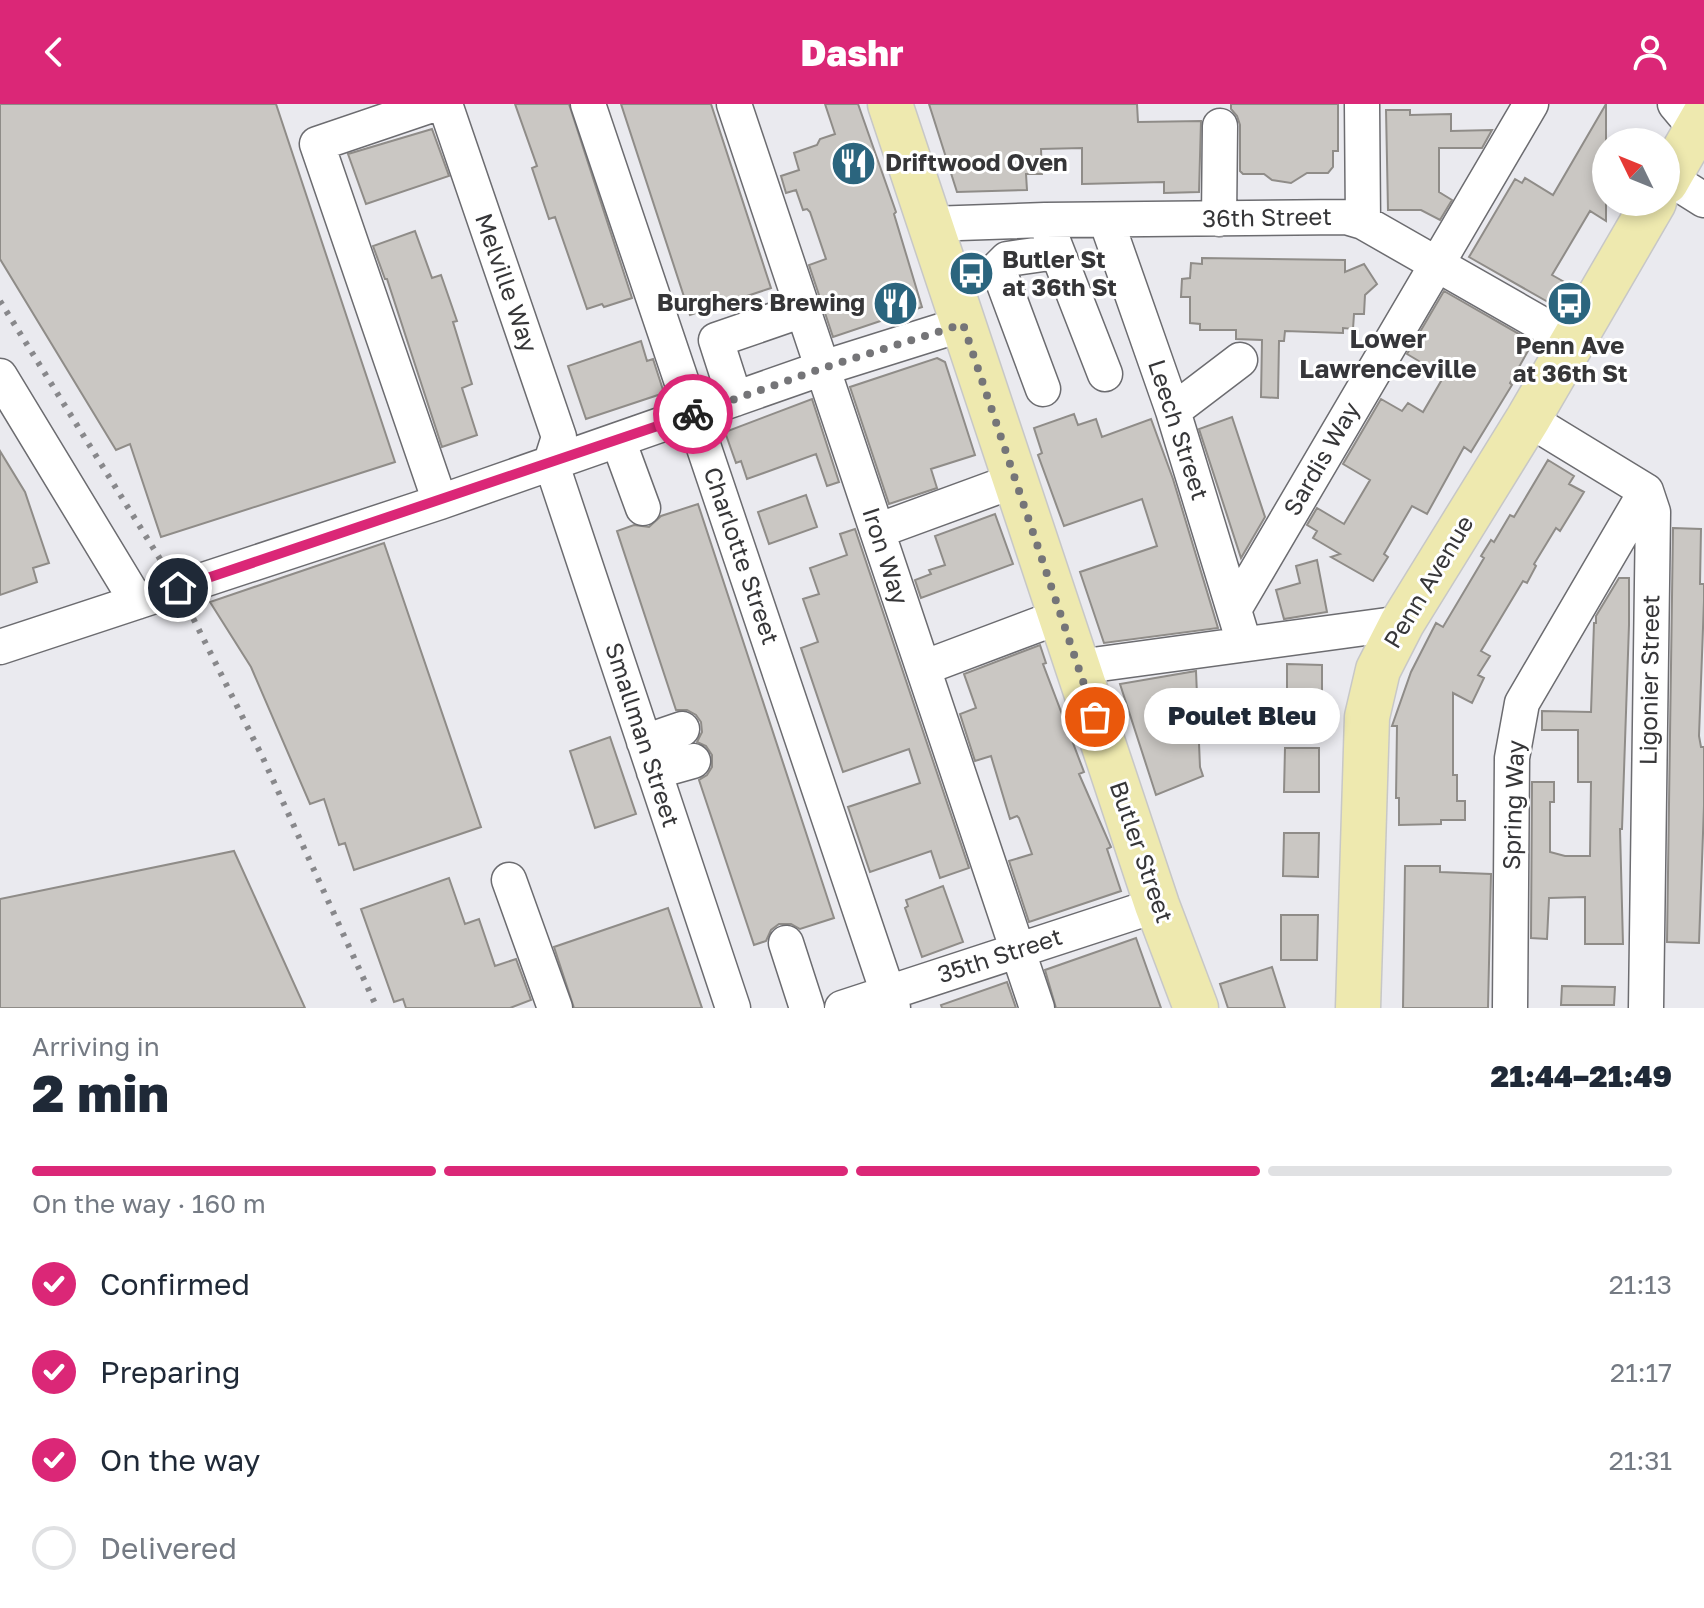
<!DOCTYPE html>
<html lang="en">
<head>
<meta charset="utf-8">
<style>
	:root { --surface:#fff; --page:#f2f2f3; --text:#1f2937; --muted:#747a83; --line:#e0e1e3; --accent:#db2777 }
	body { margin:0; font-family:"Golos Text",sans-serif; background:var(--page); color:var(--text); height:100vh; display:flex; flex-direction:column; font-size:30px; white-space:nowrap }
	* { box-sizing:border-box; margin:0 }
	p { font-size:26px; color:var(--muted) }
	.icon { flex:none; width:44px; height:44px; fill:none; stroke:currentColor; stroke-width:2; stroke-linecap:round; stroke-linejoin:round }
	.map { position:relative; height:904px; overflow:hidden }
	.details { display:flex; flex-direction:column; background:var(--surface); flex:1 }
	.details>* { flex:none }
	.needle { width:52px; rotate:313deg }
	.buttons { position:absolute; left:1592px; top:24px; display:grid; gap:16px }
	.buttons a { display:grid; place-items:center; width:88px; height:88px; border-radius:50%; background:var(--surface); box-shadow:0 4px 12px #0003; font-size:40px }
	.pin { position:absolute; display:grid; place-items:center; width:68px; height:68px; color:#fff; margin:-34px; border:4px solid #fff; border-radius:50%; box-shadow:0 2px 8px #0007 }
	.courier { position:absolute; display:grid; place-items:center; width:80px; height:80px; margin:-40px; border:6px solid #db2777; border-radius:50%; background:#fff; color:#222; box-shadow:0 2px 10px #0007 }
	.bubble { position:absolute; height:56px; border-radius:28px; background:var(--surface); box-shadow:0 4px 12px #0003; font-size:26px; font-weight:800; line-height:56px; text-align:center }
	.head em { font-style:normal; font-weight:800 }
	.head div { display:flex; flex-direction:column-reverse }
	.head { display:flex; align-items:center; justify-content:space-between; height:136px; padding:0 32px }
	h1 { font-size:52px; font-weight:800; line-height:60px }
	.bar { display:grid; grid-template-columns:repeat(4,1fr); gap:12px 8px; align-content:center; height:96px; padding:0 32px }
	.bar i { height:10px; border-radius:6px; background:var(--line) }
	.bar .active { background:var(--accent) }
	.bar p { grid-column:span 4 }
	ol { padding:0 32px; list-style:none }
	li { display:flex; align-items:center; gap:24px; height:88px }
	li p { margin-inline-start:auto }
	li .icon { padding:8px; border-radius:50%; background:var(--accent); color:#fff; stroke-width:4 }
	li:last-child { color:var(--muted) }
	li i { width:44px; height:44px; border:4px solid var(--line); border-radius:50% }
	header { display:flex; justify-content:space-between; align-items:center; height:104px; padding:0 32px; background:var(--accent); color:#fff; font-size:36px; font-weight:800 }
	.map>svg:first-child { display:block }
	.building { fill:#cac7c3; stroke:#8f8c88; stroke-width:2 }
	.lines { fill:none; stroke-linecap:round; stroke-linejoin:round }
	.minor-casing { stroke:#6c6c70; stroke-width:37 }
	.major-casing { stroke:#c7c7c7; stroke-width:47 }
	.minor { stroke:#fff; stroke-width:34 }
	.major { stroke:#eee9af; stroke-width:44 }
	.rail { stroke:#88888b; stroke-width:6; stroke-dasharray:4 8; stroke-linecap:butt }
	.done { stroke:#757578; stroke-width:8; stroke-dasharray:0 14.4 }
	.route { stroke:#db2777; stroke-width:10 }
	.labels { text-anchor:middle; stroke-width:6; stroke-linejoin:round; paint-order:stroke }
	.poi-label { font-size:24px; font-weight:bold; fill:#363638; stroke:#fff; text-anchor:start }
	.street-label { font-size:24px; fill:#363638; stroke:#fff }
	.neighbourhood-label { font-size:26px; font-weight:bold; fill:#36363a; stroke:#fff }
</style>
</head>
<body>
<header><svg class="icon" aria-label="back" viewBox="0 0 24 24"><path d="M15 5l-7 7 7 7"/></svg>Dashr<svg class="icon" aria-label="person" viewBox="0 0 24 24"><circle cx="12" cy="8" r="4"/><path d="M4 21q1-7 8-7t8 7"/></svg></header>
<div class="map">
<svg width="1704" height="904" viewBox="0 0 1704 904">
	<rect width="100%" height="100%" fill="#eaeaef"/>
	<path class="building" d="M0,0h276l119,358 -234,75 -31,-93 -14,6 -116,-191z
		M515,0h54l63,194 -28,9 -2,-3 -15,5 -32,-92 -6,2 -17,-51 5,-2z
		M621,0h90l60,184 -81,27z
		M825,0h33l38,108 -2,2 28,93 -89,30 -24,-72 17,-6 -16,-47 -3,-3 -4,1 -7,-20 -10,3 -5,-17 18,-6 -5,-17 23,-8 3,-6 15,-5z
		M929,0h208l1,18 63,-1 -2,71 -35,1v-11l-82,2v-36l-41,1 1,25h-16l1,16 -70,2z
		M1231,0h107v47h-5v16l-5,6h-21l-16,10 -19,-3 -8,-6h-21l-3,-3v-46l-3,-9 -6,-7z
		M1606,0v117l-16,-10 -38,64 16,9 -13,22 -86,-49 46,-78 7,4 3,-5 28,17z
		M1386,6h24v5l41,-1v17l41,-1 -10,18h-43v44l13,8 -12,20 -19,-10h-33z
		M432,25l17,47 -83,28 -18,-50z
		M415,127l17,47 9,-3 16,46 -4,1 19,62 -10,4 15,47 -35,12 -55,-168h-2l-12,-33z
		M1202,154l143,2v12l19,-8 13,20 -12,11 -1,19h-10l-1,15 -10,-1v5l-58,-2 -1,10h-5l-1,57 -17,-1 1,-57 -26,-1v-9h-36v-6l-10,-1v-26h-9l1,-18 8,-1 1,-15 11,1z
		M1444,187l89,51 -23,41 2,2 -41,67 -7,-5 -37,67 -15,-8 -28,48 4,3 -15,24 -42,-24 9,-3 -27,-16 4,-7 -10,-6 10,-17 27,16 26,-44 -27,-16 38,-65 21,12 6,-8 15,9 21,-36 -37,-22z
		M641,237l6,20 6,-2 11,34 -78,26 -18,-53z
		M937,254l8,4 30,93 -44,14 6,19 -48,16 -39,-117z
		M812,295l27,83 -12,4 -11,-32 -69,25 -6,-18 -5,2 -11,-31z
		M1074,310l4,11 18,-6 6,18 49,-18 22,60 45,149 -114,15 -24,-71 77,-26 -15,-47 -78,27 -26,-71 4,-2 -8,-25z
		M1232,313l33,100 -24,41 -42,-129z
		M0,347l25,41 24,71 -16,5 4,14 -37,13z
		M1548,356l26,16 -5,8 15,8 -24,39 -4,-3 -22,36 2,2 -9,17 -4,-2 -42,70 9,5 -12,19 6,3 -12,25 -19,-10v82h4v26h8v19h-24v4l-42,1v-27h-3l1,-72h-5l19,-54 25,-49 7,4 41,-69 -3,-2 10,-16 3,2 16,-27 4,2z
		M806,391l11,32 -48,17 -11,-32z
		M698,400l136,414 -34,11 -9,-5h-12l-8,6 -5,11 -12,4 -55,-165 8,-5 5,-8v-12l-6,-9 -9,-4 5,-10 -1,-10 -5,-7 -9,-5h-11l-59,-179 17,-6 15,2 12,-11z
		M995,410l18,50 -92,34 -6,-18 16,-6 -2,-4 16,-5 -10,-29z
		M1673,424l28,1 -1,55h4v17l-5,135 2,11h3v59l-5,137 -32,-1z
		M855,425l114,339 -29,10 -9,-27 -61,21 -22,-65 72,-24 -11,-34 -66,23 -42,-124 17,-6 -15,-43 16,-5 -9,-26 37,-13 -7,-21z
		M384,439l97,284 -127,43 -9,-27 -6,2 -15,-46 -14,5 -59,-137 -41,-65z
		M1317,456l10,52 -43,7 -8,-29 24,-7 -4,-17z
		M1619,474h10v47l-7,204h-2l3,115h-38v-47l-36,1 -2,41 -16,-1 1,-156h22v20h-4v50l15,4h25l1,-74h-13v-52h-36v-19l49,1 3,-89h2v-7z
		M1040,541l6,18 -3,1 41,108 -5,2 32,73 -4,2 14,42 -92,31 -20,-61 23,-7 -13,-36 -2,-2 -7,3 -19,-63 -16,5 -15,-47 16,-6 -12,-34z
		M1287,560l35,1v43l-35,-1z
		M1196,567l4,96 3,9 -47,19 -36,-111z
		M610,633l26,77 -41,14 -25,-77z
		M1285,644h34v44h-35z
		M1284,729h35l-1,44 -35,-1z
		M234,747l71,157h-305v-109z
		M1405,762h35v6l51,2 -3,134h-85z
		M449,774l16,46 14,-5 16,47 21,-7 15,41 -21,8h-104l-3,-9 -9,3 -33,-93z
		M943,782l20,56 -41,15 -17,-49 3,-2 -2,-6z
		M668,804l34,100h-128l-20,-61z
		M1281,811h37l-1,45h-36z
		M1136,834l25,70h-105l-11,-38z
		M1272,863l13,41h-57l-8,-24z
		M1007,878l9,26h-74l-1,-3z
		M1562,882l53,1 -1,18h-53z"/>
	<g class="lines">
		<defs>
			<path id="minor" d="M435,0l-118,40 123,358
				M445,0l114,333 -8,25
				M588,0l305,904
				M734,0l303,904
				M1362,0l1,118
				M1675,0l21,25
				M1669,74l35,22
				M1219,115l1,-93
				M1106,116l67,191 71,232
				M930,120l115,-4 301,-3 17,5 210,120
				M1050,129l55,141
				M0,272l137,226
				M1043,285l-45,-121 9,-9 50,-7
				M735,295l-19,-59 87,-30
				M1173,307l67,-51
				M1528,315l118,72 7,21 -7,496
				M618,336l25,68
				M551,358l182,546
				M877,427l139,-51
				M1235,504l296,-504
				M0,543l440,-145 383,-134 140,-44
				M1078,563l324,-44
				M923,564l138,-52
				M644,638l38,-13
				M654,668l39,-11
				M509,776l46,128
				M786,839l21,65
				M842,904l315,-103
				M1510,904l2,-250 10,-55 124,-212"/>
			<path id="major" d="M890,0l267,801 39,103
				M1666,78l38,-66
				M1358,904l9,-291 11,-47 24,-47 126,-204 126,-217"/>
		</defs>
		<use href="#minor" class="minor-casing"/>
		<use href="#major" class="major-casing"/>
		<use href="#minor" class="minor"/>
		<use href="#major" class="major"/>
		<path class="rail" d="M0,197l178,287 84,168 115,252"/>
	</g>
	<g class="lines">
		<path class="done" d="M693,310l130,-46 140,-44 132,393"/>
		<path class="route" d="M178,484l515,-174"/>
	</g>
	<defs>
		<symbol id="restaurant-disc" viewBox="-11 -11 22 22"><circle r="9.5" fill="#2b657e" stroke="#fff"/><path d="M-5-6h1v4h1v-4h1v4h1v-4h1v5L-1.5 .5V6h-2V.5L-5-1ZM5-6V6H3V1.5H1.5Q1.5-4 5-6Z" fill="#fff"/></symbol>
		<symbol id="bus-disc" viewBox="-11 -11 22 22"><circle r="9.5" fill="#2b657e" stroke="#fff"/><path d="M-5-6H5V4H4V6H2V4H-2V6H-4V4H-5ZM-3.5-4V0h7V-4ZM-3.5 1.2v1.5H-2V1.2ZM2 1.2v1.5H3.5V1.2Z" fill="#fff"/></symbol>
	</defs>
	<g fill-rule="evenodd">
		<use href="#restaurant-disc" x="828" y="34" width="51" height="51"/>
		<use href="#bus-disc" x="946" y="144" width="51" height="51"/>
		<use href="#restaurant-disc" x="870" y="174" width="51" height="51"/>
		<use href="#bus-disc" x="1544" y="174" width="51" height="51"/>
	</g>
	<g class="labels">
		<g class="poi-label">
			<text x="885" y="67">Driftwood Oven</text>
			<text x="1002" y="164">Butler St<tspan x="1002" dy="28">at 36th St</tspan></text>
			<text x="865" y="207" text-anchor="end">Burghers Brewing</text>
			<text x="1570" y="250" text-anchor="middle">Penn Ave<tspan x="1570" dy="28">at 36th St</tspan></text>
		</g>
		<g class="street-label">
			<text transform="translate(1267 114) rotate(-1)" y="8">36th Street</text>
			<text transform="translate(506 179) rotate(71)" y="8">Melville Way</text>
			<text transform="translate(1178 326) rotate(72)" y="8">Leech Street</text>
			<text transform="translate(1322 355) rotate(-60)" y="8">Sardis Way</text>
			<text transform="translate(741 452) rotate(71)" y="8">Charlotte Street</text>
			<text transform="translate(885 452) rotate(72)" y="8">Iron Way</text>
			<text transform="translate(1429 478) rotate(-59)" y="8">Penn Avenue</text>
			<text transform="translate(1650 576) rotate(-89)" y="8">Ligonier Street</text>
			<text transform="translate(642 631) rotate(72)" y="8">Smallman Street</text>
			<text transform="translate(1514 701) rotate(-88)" y="8">Spring Way</text>
			<text transform="translate(1141 748) rotate(71)" y="8">Butler Street</text>
			<text transform="translate(1000 852) rotate(-18)" y="8">35th Street</text>
		</g>
		<g class="neighbourhood-label">
			<text x="1388" y="244">Lower<tspan x="1388" dy="30">Lawrenceville</tspan></text>
		</g>
	</g>
</svg>
<div class="buttons">
<a><svg class="needle" viewBox="-14 -14 28 28"><path d="M0-13l5 13h-10z" fill="#e53935"/><path d="M0 13l5-13h-10z" fill="#747a83"/></svg></a>
</div>
<div class="pin" style="left:1095px;top:613px;background:#ea580c"><svg class="icon" aria-label="bag" viewBox="0 0 24 24"><path d="M5 8h14l-1 12H6zM9 8a3 3 0 0 1 6 0"/></svg></div>
<div class="pin" style="left:178px;top:484px;background:#1f2937"><svg class="icon" aria-label="home" viewBox="0 0 24 24"><path d="M3 11l9-7 9 7M6 9v11h12V9"/></svg></div>
<div class="courier" style="left:693px;top:310px"><svg class="icon" aria-label="bike" viewBox="0 0 24 24"><circle cx="6" cy="16" r="4"/><circle cx="18" cy="16" r="4"/><path d="M6 16l4-8h5l3 8M10 8l3 8H6M13 5h3"/></svg></div>
<div class="bubble" style="left:1144px;top:584px;width:196px">Poulet Bleu</div>
</div>
<section class="details">
<div class="head"><div><h1>2 min</h1><p>Arriving in</p></div><em>21:44–21:49</em></div>
<div class="bar"><i class="active"></i><i class="active"></i><i class="active"></i><i></i><p>On the way · 160 m</p></div>
<ol>
<li><svg class="icon" aria-label="check" viewBox="0 0 24 24"><path d="M5 12l5 5 9-10"/></svg>Confirmed<p>21:13</p></li>
<li><svg class="icon" aria-label="check" viewBox="0 0 24 24"><path d="M5 12l5 5 9-10"/></svg>Preparing<p>21:17</p></li>
<li><svg class="icon" aria-label="check" viewBox="0 0 24 24"><path d="M5 12l5 5 9-10"/></svg>On the way<p>21:31</p></li>
<li><i></i>Delivered</li>
</ol>
</section>
</body>
</html>
